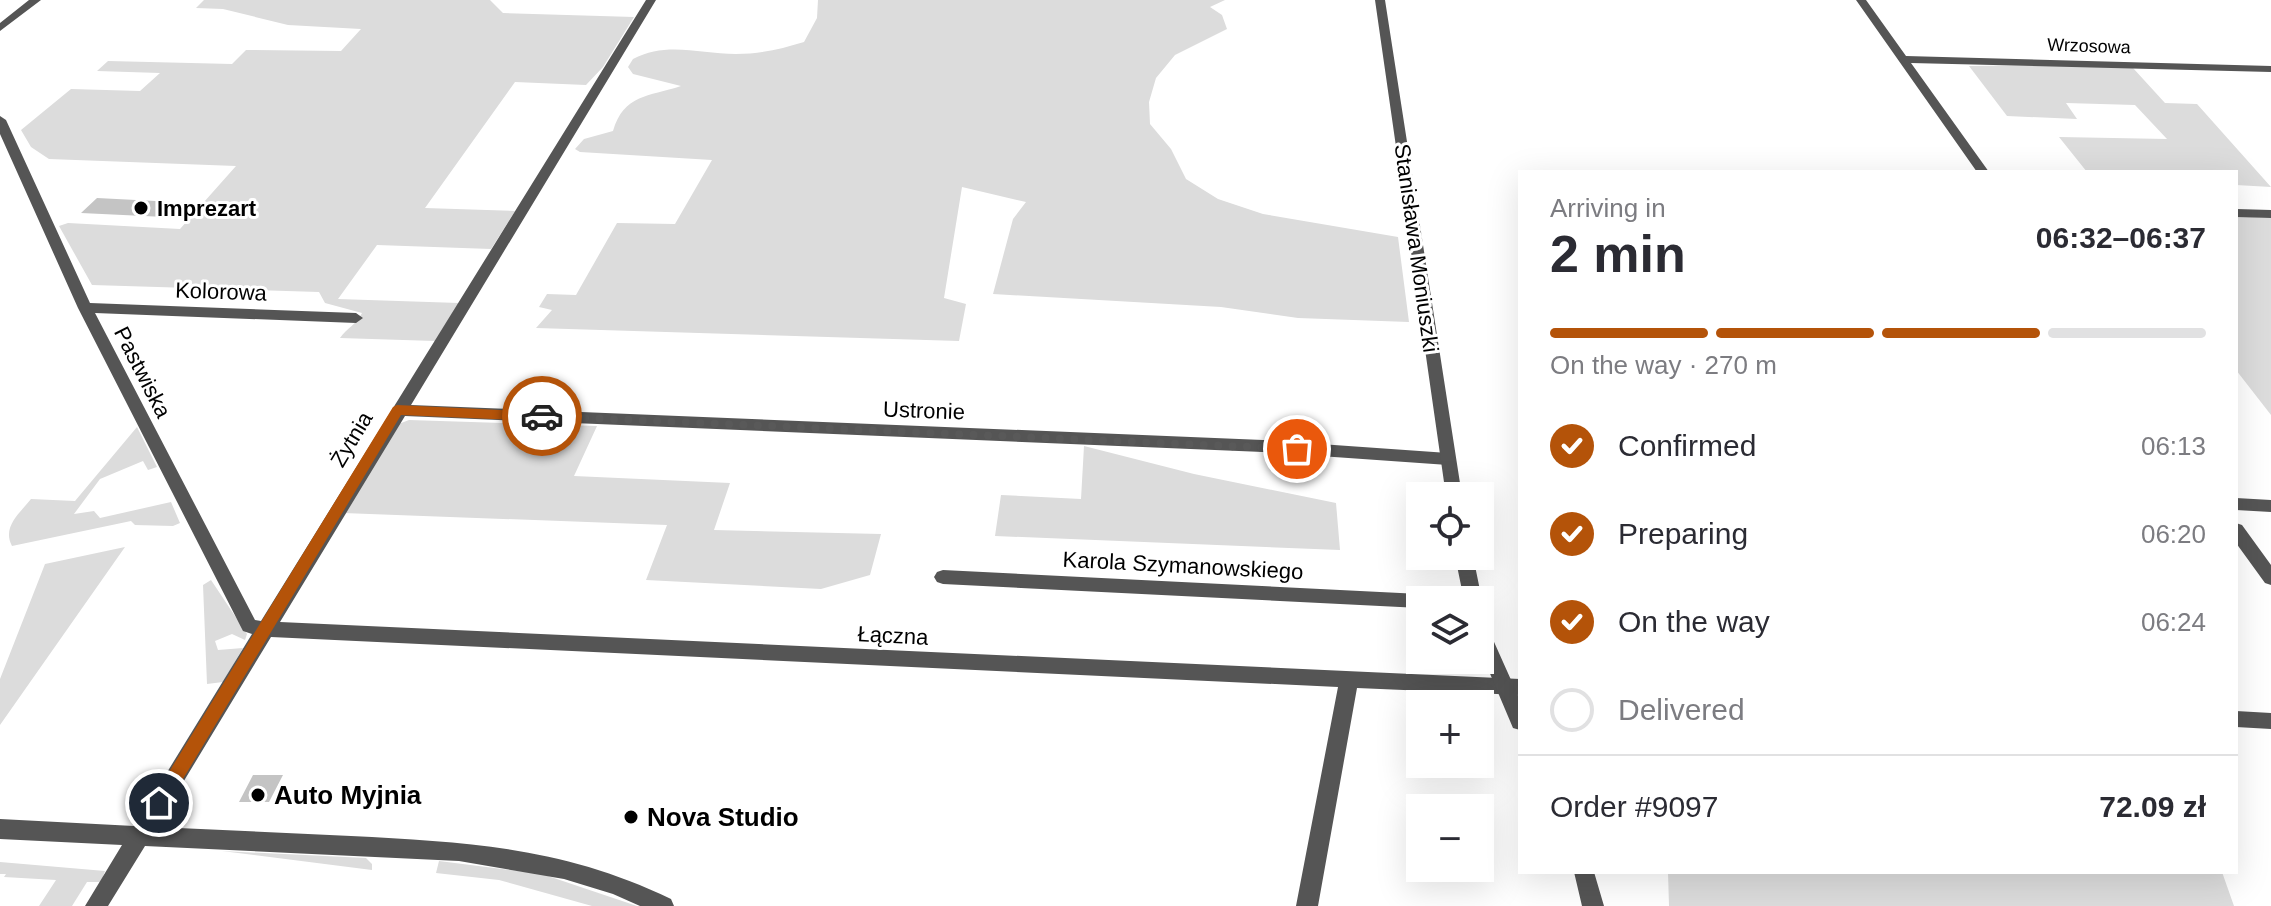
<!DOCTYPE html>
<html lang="en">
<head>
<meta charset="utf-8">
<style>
	:root { --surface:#fff; --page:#f2f2f3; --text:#2b2b33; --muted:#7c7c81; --line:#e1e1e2; --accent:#b45309 }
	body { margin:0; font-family:Helvetica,sans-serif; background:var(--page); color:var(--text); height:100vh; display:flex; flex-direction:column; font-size:30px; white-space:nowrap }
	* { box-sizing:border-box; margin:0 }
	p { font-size:26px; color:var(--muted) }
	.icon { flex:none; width:44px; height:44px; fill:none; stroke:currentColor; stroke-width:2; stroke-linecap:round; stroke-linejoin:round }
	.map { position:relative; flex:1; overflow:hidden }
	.drawer { position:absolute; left:1518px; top:170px; width:720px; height:704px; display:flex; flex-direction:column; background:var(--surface); border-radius:0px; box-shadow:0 8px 32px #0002 }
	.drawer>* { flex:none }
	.buttons { position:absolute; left:1406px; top:482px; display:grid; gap:16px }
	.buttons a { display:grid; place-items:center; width:88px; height:88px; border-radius:0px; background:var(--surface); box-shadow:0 8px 32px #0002; font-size:40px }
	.pin { position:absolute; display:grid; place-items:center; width:68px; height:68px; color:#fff; margin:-34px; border:4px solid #fff; border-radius:50%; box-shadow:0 2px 8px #0007 }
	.courier { position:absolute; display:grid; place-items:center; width:80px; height:80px; margin:-40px; border:6px solid #b45309; border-radius:50%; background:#fff; color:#222; box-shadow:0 2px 10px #0007 }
	.head em { font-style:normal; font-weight:600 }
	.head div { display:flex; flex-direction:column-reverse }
	.head { display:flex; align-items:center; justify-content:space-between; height:136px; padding:0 32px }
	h1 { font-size:52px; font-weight:600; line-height:60px }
	.bar { display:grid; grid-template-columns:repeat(4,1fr); gap:12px 8px; align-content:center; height:96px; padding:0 32px }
	.bar i { height:10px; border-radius:6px; background:var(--line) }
	.bar .selected { background:var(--accent) }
	.bar p { grid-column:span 4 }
	.line { display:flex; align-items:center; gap:20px; padding:0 32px; border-top:2px solid var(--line) }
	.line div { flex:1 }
	ol { padding:0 32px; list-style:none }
	li { display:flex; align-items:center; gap:24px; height:88px }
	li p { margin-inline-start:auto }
	li .icon { padding:8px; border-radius:50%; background:var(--accent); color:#fff; stroke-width:4 }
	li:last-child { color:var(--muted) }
	li i { width:44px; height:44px; border:4px solid var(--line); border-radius:50% }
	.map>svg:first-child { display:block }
	.green { fill:#dcdcdc }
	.building { fill:#c4c4c4 }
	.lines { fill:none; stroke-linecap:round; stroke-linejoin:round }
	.minor { fill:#555; fill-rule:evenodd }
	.tertiary { fill:#555; fill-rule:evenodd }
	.route { fill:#b45309 }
	.done { stroke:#595959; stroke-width:8; stroke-dasharray:0 14.4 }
	.poi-dot { fill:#000; stroke:#fff; stroke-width:3 }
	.labels { text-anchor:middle; stroke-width:6; stroke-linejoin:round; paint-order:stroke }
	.far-street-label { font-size:18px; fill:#000; stroke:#fff }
	.poi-label { font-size:22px; font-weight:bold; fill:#000; stroke:#fff; text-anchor:start }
	.street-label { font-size:22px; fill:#000; stroke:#fff }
	.near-poi-label { font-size:26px; font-weight:bold; fill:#000; stroke:#fff; text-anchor:start }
</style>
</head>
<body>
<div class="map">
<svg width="2271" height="906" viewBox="0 0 2271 906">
	<rect width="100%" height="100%" fill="#fff"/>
	<path class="green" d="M204,0h286l13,13 131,4 -31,50 -17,18 -71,-3 -90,126 90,3 -24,38 -114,-4 -39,54 121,4 -24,38 -95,-3c7,-10 16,-13 22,-25l-37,-10 -6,-11 -227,-7 -33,-59 9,-3 112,6 56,-63 -187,-7 -18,-12 -10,-17 50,-41 69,2 20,-18 -63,-2 11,-10 124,3 14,-14 95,1 20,-22 -73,-4 -65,-16 -27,-1z
		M818,0h407l-15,7 12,8 5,14 -52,26 -19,23 -7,24 1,22 21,25 15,30 32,20 45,15 135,23 11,85 -111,-4 -77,-11 -228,-13 20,-75 13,-17 -64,-15 -18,111 22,6 -7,37 -423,-13 16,-18 -13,-3 8,-13 29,1 41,-72 58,1 37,-64 -132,-8 -5,-3 9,-10 29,-8c11,-37 35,-34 68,-45l-48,-12 -5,-7 5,-8c34,-18 67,-5 103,-5 24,0 45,-5 68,-12l13,-24z
		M2070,65l63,3 32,35 32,1 74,83 -35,-2v-13h-149l-28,-35 108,2 -32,-34 -69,-2 11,16 -70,-3 -38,-50z
		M2236,216l35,2v197l-35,-45z
		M409,420l188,6 -23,50 156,7 -16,47 167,4 -11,41 -49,14 -175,-9 21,-55 -324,-12 53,-88z
		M137,427l20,40 -9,3 -5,-9 -43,18 -26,35 20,-3 6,7 71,-16 9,21 -7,3 -38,-1 -4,-4 -119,25c-10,-19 7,-32 19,-47l44,2z
		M1084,446l110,28 142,29 4,47 -345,-14 6,-41 80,4z
		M125,547l-125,178v-46l45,-115z
		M211,580l36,54 -2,6 -13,-6 -17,7 3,9 25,-2 -20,34 -16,2 -4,-99z
		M222,851l144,7 6,6v6z
		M439,861l103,13 95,32h-45l-93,-26 -63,-7z
		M0,862l105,9 -4,11h-14l-15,24h-33l17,-26 -52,-3 2,-3h-6z
		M1668,872h554l12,34h-565z"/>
	<path class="building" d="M97,198l78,4 25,1 -14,15 -105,-5z
		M253,775h30l-14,27h-30z"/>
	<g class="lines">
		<path class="minor" d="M29,0h12l-41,31v-8z
			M646,0h10l-245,405 852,35 185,13 6,2 2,4 -2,4 -6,2 -185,-13 -858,-36 -125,206 1240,57v16l-163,-7 -39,218h-22l42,-219 -1067,-50 -115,190c65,3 130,6 195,9 116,6 212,11 320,63l3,7h-34l-27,-12 -49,-15 -105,-18 -314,-15 -37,60h-23l37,-61 -122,-6v-20l134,7 118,-192 -9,-3 -165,-323 -78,-174v-18l6,4 84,183 266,10 7,5 -7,5 -261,-10 160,307 6,1z
			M1856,0h10l40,56 365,10v6l-360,-9 78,109h-12z
			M2236,209l35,1v8l-35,-1z
			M2236,498l35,2v12l-35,-2z
			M2236,523l6,2 29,40v20l-6,-2 -29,-40z
			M943,570l477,24 6,2 2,4h-8v8l-477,-24 -6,-2 -3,-5 3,-5z
			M2236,711l35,2v16l-35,-2z"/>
		<path class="tertiary" d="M1375,0h10l77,496h-16z
			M1455,556h18l9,44 -2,4v-4h-16z
			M1480,621l6,3 34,76v30l-7,-2 -33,-78z
			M1574,872h20l10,34h-22z"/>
	</g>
	<path class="route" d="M397,405l145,7 6,4 -6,5 -141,-6 -236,394h-12v-11l240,-391z"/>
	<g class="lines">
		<path class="done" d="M542,416l755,33"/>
	</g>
	<g class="poi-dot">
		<circle cx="141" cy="208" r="8"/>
		<circle cx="258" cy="795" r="8"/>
		<circle cx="631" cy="817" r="8"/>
	</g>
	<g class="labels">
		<g class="far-street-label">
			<text transform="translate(2089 46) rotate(2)" y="6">Wrzosowa</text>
		</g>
		<g class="poi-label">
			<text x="157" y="216">Imprezart</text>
		</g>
		<g class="street-label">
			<text transform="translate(1417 248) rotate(82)" y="8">Stanisława Moniuszki</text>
			<text transform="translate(221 291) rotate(2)" y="8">Kolorowa</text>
			<text transform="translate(143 372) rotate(63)" y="8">Pastwiska</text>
			<text transform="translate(924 410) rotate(2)" y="8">Ustronie</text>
			<text transform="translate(351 439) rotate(-59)" y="8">Żytnia</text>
			<text transform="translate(1183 565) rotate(3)" y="8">Karola Szymanowskiego</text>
			<text transform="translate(893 635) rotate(3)" y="8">Łączna</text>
		</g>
		<g class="near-poi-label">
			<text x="274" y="804">Auto Myjnia</text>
			<text x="647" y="826">Nova Studio</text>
		</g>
	</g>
</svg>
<div class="buttons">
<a><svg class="icon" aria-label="locate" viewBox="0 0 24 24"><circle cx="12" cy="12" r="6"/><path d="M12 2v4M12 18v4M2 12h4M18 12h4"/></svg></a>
<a><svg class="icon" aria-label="layers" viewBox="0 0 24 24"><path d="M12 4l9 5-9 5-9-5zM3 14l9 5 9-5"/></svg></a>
<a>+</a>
<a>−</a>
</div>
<div class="pin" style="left:1297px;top:449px;background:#ea580c"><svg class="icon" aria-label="bag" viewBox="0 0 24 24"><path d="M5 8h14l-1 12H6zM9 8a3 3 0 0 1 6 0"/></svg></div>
<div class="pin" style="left:159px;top:803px;background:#1f2937"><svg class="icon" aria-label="home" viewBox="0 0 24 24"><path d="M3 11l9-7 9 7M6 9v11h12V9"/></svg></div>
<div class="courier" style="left:542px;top:416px"><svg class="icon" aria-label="car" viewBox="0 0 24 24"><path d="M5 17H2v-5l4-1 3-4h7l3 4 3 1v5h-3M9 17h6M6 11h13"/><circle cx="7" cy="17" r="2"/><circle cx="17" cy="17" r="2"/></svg></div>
<section class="drawer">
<div class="head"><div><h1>2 min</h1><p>Arriving in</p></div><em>06:32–06:37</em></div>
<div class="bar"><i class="selected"></i><i class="selected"></i><i class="selected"></i><i></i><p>On the way · 270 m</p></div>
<ol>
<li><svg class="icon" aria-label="check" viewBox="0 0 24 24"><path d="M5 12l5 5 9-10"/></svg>Confirmed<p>06:13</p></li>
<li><svg class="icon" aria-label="check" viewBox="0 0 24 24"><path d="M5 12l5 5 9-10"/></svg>Preparing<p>06:20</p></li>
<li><svg class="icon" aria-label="check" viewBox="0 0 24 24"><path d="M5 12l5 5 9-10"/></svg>On the way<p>06:24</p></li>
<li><i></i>Delivered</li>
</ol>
<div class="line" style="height:104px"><div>Order #9097</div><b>72.09 zł</b></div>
</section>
</div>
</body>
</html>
